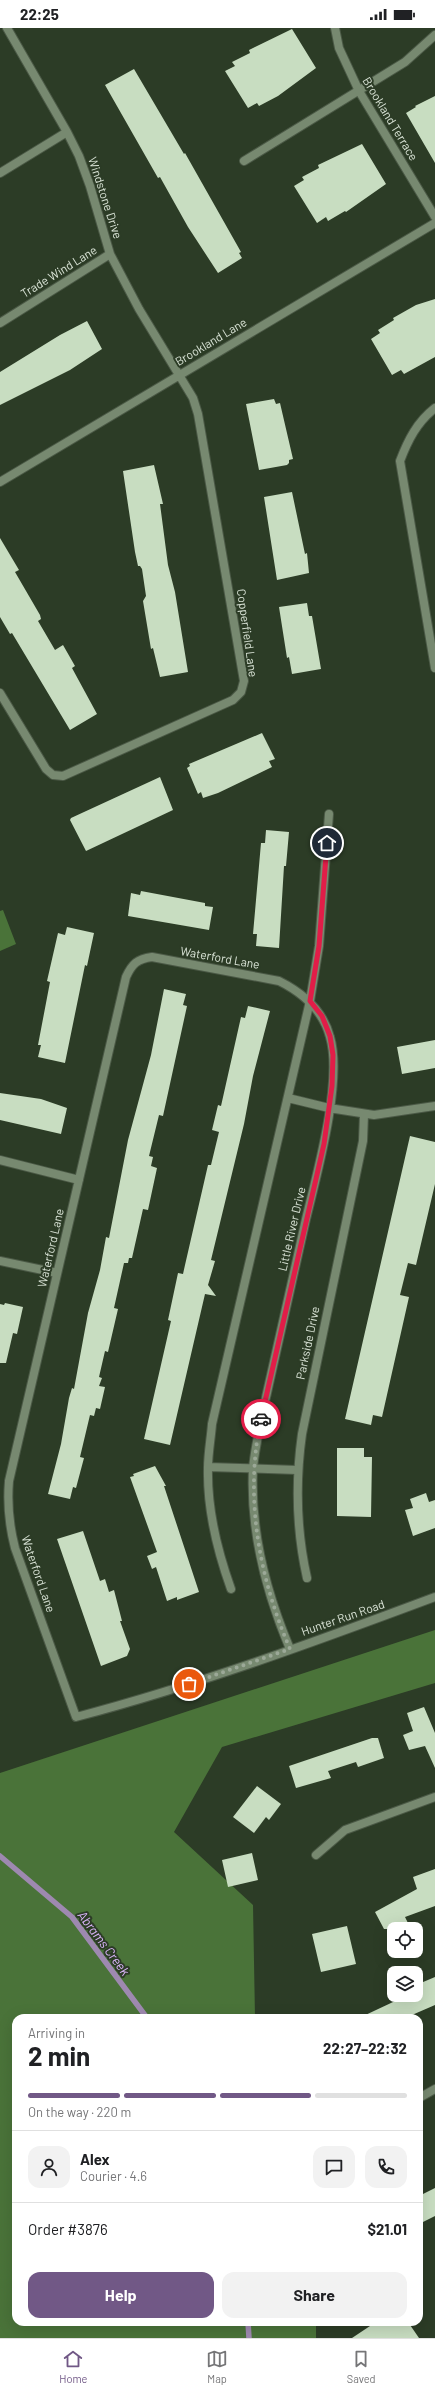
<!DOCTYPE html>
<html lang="en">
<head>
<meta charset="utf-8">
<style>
	:root { --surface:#fff; --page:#f2f2f2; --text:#202124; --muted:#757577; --line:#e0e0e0; --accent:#715886 }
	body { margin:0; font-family:Barlow,sans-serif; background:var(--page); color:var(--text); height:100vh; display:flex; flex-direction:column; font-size:15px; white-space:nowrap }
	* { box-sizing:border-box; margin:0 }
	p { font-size:13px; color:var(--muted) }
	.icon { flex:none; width:22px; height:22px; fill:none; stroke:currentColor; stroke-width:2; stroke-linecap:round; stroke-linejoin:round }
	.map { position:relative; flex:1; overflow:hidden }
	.details { position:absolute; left:12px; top:1986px; width:411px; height:312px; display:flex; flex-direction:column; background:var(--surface); border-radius:12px; box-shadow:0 4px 16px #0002 }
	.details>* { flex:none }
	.tools { position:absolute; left:387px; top:1894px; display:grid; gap:8px }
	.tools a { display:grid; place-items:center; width:36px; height:36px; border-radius:8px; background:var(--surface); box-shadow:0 4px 16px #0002; font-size:20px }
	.pin { position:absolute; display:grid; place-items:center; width:34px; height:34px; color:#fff; margin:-17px; border:2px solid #fff; border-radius:50%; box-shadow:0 1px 4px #0007 }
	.courier { position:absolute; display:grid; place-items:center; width:40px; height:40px; margin:-20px; border:3px solid #e11d48; border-radius:50%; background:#fff; color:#222; box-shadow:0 1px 5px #0007 }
	.overview em { font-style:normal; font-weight:700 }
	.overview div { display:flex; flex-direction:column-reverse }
	.overview { display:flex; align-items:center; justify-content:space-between; height:68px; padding:0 16px }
	h1 { font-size:26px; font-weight:700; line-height:30px }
	.bar { display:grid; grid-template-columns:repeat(4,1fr); gap:6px 4px; align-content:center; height:48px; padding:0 16px }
	.bar i { height:5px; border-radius:3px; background:var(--line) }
	.bar .active { background:var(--accent) }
	.bar p { grid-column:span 4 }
	.line { display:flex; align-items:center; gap:10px; padding:0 16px; border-top:1px solid var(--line) }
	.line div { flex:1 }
	.round { display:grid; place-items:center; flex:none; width:42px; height:42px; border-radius:12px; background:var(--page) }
	.button { display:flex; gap:8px; margin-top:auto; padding:8px 16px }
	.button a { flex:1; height:46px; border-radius:12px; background:var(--accent); color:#fff; font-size:16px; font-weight:700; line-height:46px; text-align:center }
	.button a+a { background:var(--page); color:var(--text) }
	.status { display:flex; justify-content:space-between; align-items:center; height:28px; padding:0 20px; background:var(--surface); direction:ltr }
	.status svg { height:11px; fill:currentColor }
	.tabs { display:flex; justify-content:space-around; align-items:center; height:56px; border-top:1px solid var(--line); background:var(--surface); font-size:11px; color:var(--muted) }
	.tabs a { display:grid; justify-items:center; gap:2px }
	.tabs .active { color:var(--accent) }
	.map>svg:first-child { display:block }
	.forest { fill:#4a7339 }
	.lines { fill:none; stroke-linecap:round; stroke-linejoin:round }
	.stream { stroke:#9e89b0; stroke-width:5.5 }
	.building { fill:#c8ddc1 }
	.lane-casing { stroke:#4b5946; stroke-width:10 }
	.street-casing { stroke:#4b5946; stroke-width:10 }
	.lane { stroke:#778970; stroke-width:8 }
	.street { stroke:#778970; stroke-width:8 }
	.done { stroke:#9ca998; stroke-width:4; stroke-dasharray:0 7.2 }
	.route { stroke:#e11d48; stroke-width:5 }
	.labels { text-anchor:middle; stroke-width:4; stroke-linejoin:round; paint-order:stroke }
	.street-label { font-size:12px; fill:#d9e3d6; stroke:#2c3c26 }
	.water-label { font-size:13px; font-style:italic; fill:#d9b4f8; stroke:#2c3c26 }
</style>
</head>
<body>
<div class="status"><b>22:25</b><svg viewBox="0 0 49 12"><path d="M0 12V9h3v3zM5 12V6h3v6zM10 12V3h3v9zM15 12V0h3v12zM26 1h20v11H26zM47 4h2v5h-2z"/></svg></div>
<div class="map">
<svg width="435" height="2310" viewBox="0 0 435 2310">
	<rect width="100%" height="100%" fill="#2c3c26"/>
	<path class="forest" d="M3,882l13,34 -16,7v-40z
		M435,1602v53l-213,64 -48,85 79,73 2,113h-239v304h300v16h-316v-565z"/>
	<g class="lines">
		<path class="stream" d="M0,1828l72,61 75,101
			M248,2294l1,16"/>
	</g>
	<path class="building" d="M292,1l24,39 -38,28 -19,10 -2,-3 -9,5 -23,-37 10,-5 -3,-4 18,-9 -1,-3z
		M134,41l50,85 1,-1 56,99 -2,1 3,5 -24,15 -30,-46 -28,-50 -2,1 -53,-93z
		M435,68v67l-29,-50 10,-6 -1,-1z
		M362,116l24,40 -40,28 -1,-1 -17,10 -2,-4 -9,6 -23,-37 10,-6 -2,-3 17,-9 -1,-3z
		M435,271v58l-31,17 -3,-4 -9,5 -21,-36 9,-6 -2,-3 16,-10 -1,-2 23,-13z
		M87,293l15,28 -32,21 -70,35v-33l60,-37z
		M274,371l2,5 4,-1 13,56 -4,1v3l-2,2 -28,5 -13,-66z
		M154,437l9,39h-3l8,61 7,27 13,80 -28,5 -7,-29 -2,1 -8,-48 3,-5 -4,-27 -2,-3h-2l-3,-14 -12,-81z
		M292,464l13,62 2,-1 2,20 -32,7 -13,-83z
		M0,510l19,32 -4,2 25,43 1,4 -3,2 17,29 8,-5 12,21 -3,2 25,46 -27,16 -58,-97 -2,1 -10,-17z
		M307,575l2,13h3l9,53 -29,5 -3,-17 -2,1 -8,-51z
		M262,705l13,26 -6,2 3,6 -54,26 -15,5 -2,-6 -3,2 -11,-26 3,-2 -1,-2z
		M160,749l13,33 -87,41 -16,-31 1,-2z
		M266,802l23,2 -3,34h-2l-5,82 -23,-2 1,-12h-4l8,-91h4z
		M141,863l64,12v3l8,1 -4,23 -81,-14 3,-23 9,2z
		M67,899l27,6 -7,33 -2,-1 -20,98 -27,-6 3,-12h-3l12,-63 -3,-1 11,-48 7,2z
		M164,961l22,5 -3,11 4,1 -24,110 -4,-1 -10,41 4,1 -2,9 6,2 -9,42 -5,-1 -11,49h-3l-1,5h-4l-10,45 4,1 -10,43 -3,-1 -6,26 3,1 -3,8 6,1 -5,22 -4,-1 -2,8 -4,-1 -10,42 4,1 -8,30 -3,-1 -3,12 -22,-5 13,-50 8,-46 3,-10 2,1 14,-76 12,-43 6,-33 3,1 19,-98 23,-85z
		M248,978l22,5 -17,65 -9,48 -33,136 4,1 -7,24 8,11 -11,-2 -35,151 -26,-6 27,-118 -3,-1 10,-47 5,1 2,-9 23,-100h3l7,-29 1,-4 -7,-2 6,-25 3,1 20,-89 4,1z
		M435,1012v28l-33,6 -5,-27z
		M0,1065l41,6 26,9 -6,26 -61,-14z
		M410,1108l25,6v42l-19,81 -8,-2 -8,32 9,2 -27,120 -9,-2 -2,10 -26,-6z
		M5,1275l18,4 -6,27 -4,-1 -7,30h-6v-59l4,1z
		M337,1420h27v9h8l-1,60 -34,-1z
		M155,1438l11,20h-2l35,106 -22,8v-3l-10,4 -11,-34 -4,2 -5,-13 10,-4 -27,-75 4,-1 -1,-2z
		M426,1465l3,9 6,-2v28l-22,8 -8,-26 8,-2 -3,-9z
		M83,1503l17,50 5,-2 4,13 5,-2 8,31h-2l10,28 -3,7 -26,10 -44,-127z
		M424,1679l11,26v35l-10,-22 -16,4 -6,-15 10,-4 -6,-18z
		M372,1710h6l6,20 -26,9 -2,-5 -28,9 3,7 -35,10 -7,-22z
		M257,1758l24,18 -12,16 -3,-3 -12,16 -21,-16z
		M252,1825l6,27 -30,7 -6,-27z
		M435,1841v37l-30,11 6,12h-27l-9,-17 42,-23 -4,-12z
		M347,1898l9,38 -35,8 -9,-38z
		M435,1949v28l-30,13h-46l49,-23h8v-10z
		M435,2160v28l-16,8v-28z
		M376,2294h32l11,16h-67z"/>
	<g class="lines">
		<defs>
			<path id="lane" d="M244,133l161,-99 30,-27
				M435,380c-18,14 -27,32 -35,53l35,207
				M288,1070l41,10
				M208,1439l89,3
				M231,1561c-14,-39 -24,-80 -23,-121 0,-15 3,-30 4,-44l98,-423"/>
			<path id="street" d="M335,0l4,20 20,43 76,126
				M0,145l67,-41
				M0,295l110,-69
				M0,454l435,-259
				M0,665l46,76 7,6 10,1 170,-76 8,-8 3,-11 -46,-267 -5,-16 -54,-89 -29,-55 -20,-68 -11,-30 -12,-24 -60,-104
				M310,973l9,-55 10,-132
				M329,1080l45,7 61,-9
				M0,1132l79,20
				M0,1233l57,12
				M307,1550c-11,-49 -12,-94 -5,-144l61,-293 1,-27
				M290,1621c-24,-57 -40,-118 -37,-180 1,-15 5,-31 7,-45 16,-69 31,-137 46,-205 11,-45 37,-139 24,-182 -7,-27 -27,-44 -51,-56l-127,-24c-15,2 -20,7 -26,20l-117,504c-2,24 0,44 6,67l61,169c122,-32 241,-76 359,-120
				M316,1827l29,-25 90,-33
				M419,2070l16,-9"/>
		</defs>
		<use href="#lane" class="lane-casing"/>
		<use href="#street" class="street-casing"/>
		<use href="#lane" class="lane"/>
		<use href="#street" class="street"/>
	</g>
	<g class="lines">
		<path class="done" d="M189,1656l101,-35c-31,-72 -46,-152 -29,-230"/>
		<path class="route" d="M261,1391l63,-275 8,-58 1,-31 -3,-19 -8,-20 -12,-15 9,-55 8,-103"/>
	</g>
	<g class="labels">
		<g class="street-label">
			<text transform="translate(390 91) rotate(59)" y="4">Brookland Terrace</text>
			<text transform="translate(105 170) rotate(72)" y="4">Windstone Drive</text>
			<text transform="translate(59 244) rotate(-32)" y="4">Trade Wind Lane</text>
			<text transform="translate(211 314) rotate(-31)" y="4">Brookland Lane</text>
			<text transform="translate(247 605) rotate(82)" y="4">Copperfield Lane</text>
			<text transform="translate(220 930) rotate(10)" y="4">Waterford Lane</text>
			<text transform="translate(292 1201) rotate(-77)" y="4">Little River Drive</text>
			<text transform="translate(51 1220) rotate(-77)" y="4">Waterford Lane</text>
			<text transform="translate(308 1315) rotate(-78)" y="4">Parkside Drive</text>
			<text transform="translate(38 1546) rotate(71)" y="4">Waterford Lane</text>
			<text transform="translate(343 1590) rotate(-19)" y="4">Hunter Run Road</text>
		</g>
		<g class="water-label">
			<text transform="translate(104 1915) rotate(53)" y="5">Abrams Creek</text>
		</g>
	</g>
</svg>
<div class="tools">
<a><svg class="icon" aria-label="locate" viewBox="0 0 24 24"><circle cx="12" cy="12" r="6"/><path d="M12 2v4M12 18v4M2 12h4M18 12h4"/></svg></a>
<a><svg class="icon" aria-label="layers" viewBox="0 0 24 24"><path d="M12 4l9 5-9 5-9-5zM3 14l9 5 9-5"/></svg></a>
</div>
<div class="pin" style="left:189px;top:1656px;background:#ea580c"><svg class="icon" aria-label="bag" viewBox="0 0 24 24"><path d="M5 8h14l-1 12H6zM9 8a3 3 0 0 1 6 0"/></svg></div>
<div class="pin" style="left:327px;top:815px;background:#1f2937"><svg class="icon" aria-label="home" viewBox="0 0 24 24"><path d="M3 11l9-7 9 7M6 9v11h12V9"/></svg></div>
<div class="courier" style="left:261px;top:1391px"><svg class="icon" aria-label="car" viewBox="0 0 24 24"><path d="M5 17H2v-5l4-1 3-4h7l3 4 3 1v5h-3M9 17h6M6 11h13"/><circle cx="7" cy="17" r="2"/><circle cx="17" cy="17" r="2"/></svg></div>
<section class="details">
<div class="overview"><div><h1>2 min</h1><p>Arriving in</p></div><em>22:27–22:32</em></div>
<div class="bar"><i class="active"></i><i class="active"></i><i class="active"></i><i></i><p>On the way · 220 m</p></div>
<div class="line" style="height:72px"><a class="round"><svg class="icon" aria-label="person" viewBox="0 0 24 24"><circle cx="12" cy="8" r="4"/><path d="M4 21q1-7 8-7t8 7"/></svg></a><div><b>Alex</b><p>Courier · 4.6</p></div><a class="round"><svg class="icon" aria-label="chat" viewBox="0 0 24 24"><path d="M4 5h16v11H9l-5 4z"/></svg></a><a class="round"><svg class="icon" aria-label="phone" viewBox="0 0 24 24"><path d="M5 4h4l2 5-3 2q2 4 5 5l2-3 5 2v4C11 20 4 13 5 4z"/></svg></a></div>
<div class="line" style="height:52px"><div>Order #3876</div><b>$21.01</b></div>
<div class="button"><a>Help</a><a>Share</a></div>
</section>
</div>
<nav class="tabs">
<a class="active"><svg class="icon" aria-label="home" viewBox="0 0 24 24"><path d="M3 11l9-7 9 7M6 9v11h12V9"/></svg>Home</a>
<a><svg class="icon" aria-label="map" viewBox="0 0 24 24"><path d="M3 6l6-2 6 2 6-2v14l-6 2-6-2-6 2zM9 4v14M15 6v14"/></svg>Map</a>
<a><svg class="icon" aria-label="saved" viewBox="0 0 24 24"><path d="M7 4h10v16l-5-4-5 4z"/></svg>Saved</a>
</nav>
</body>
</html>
